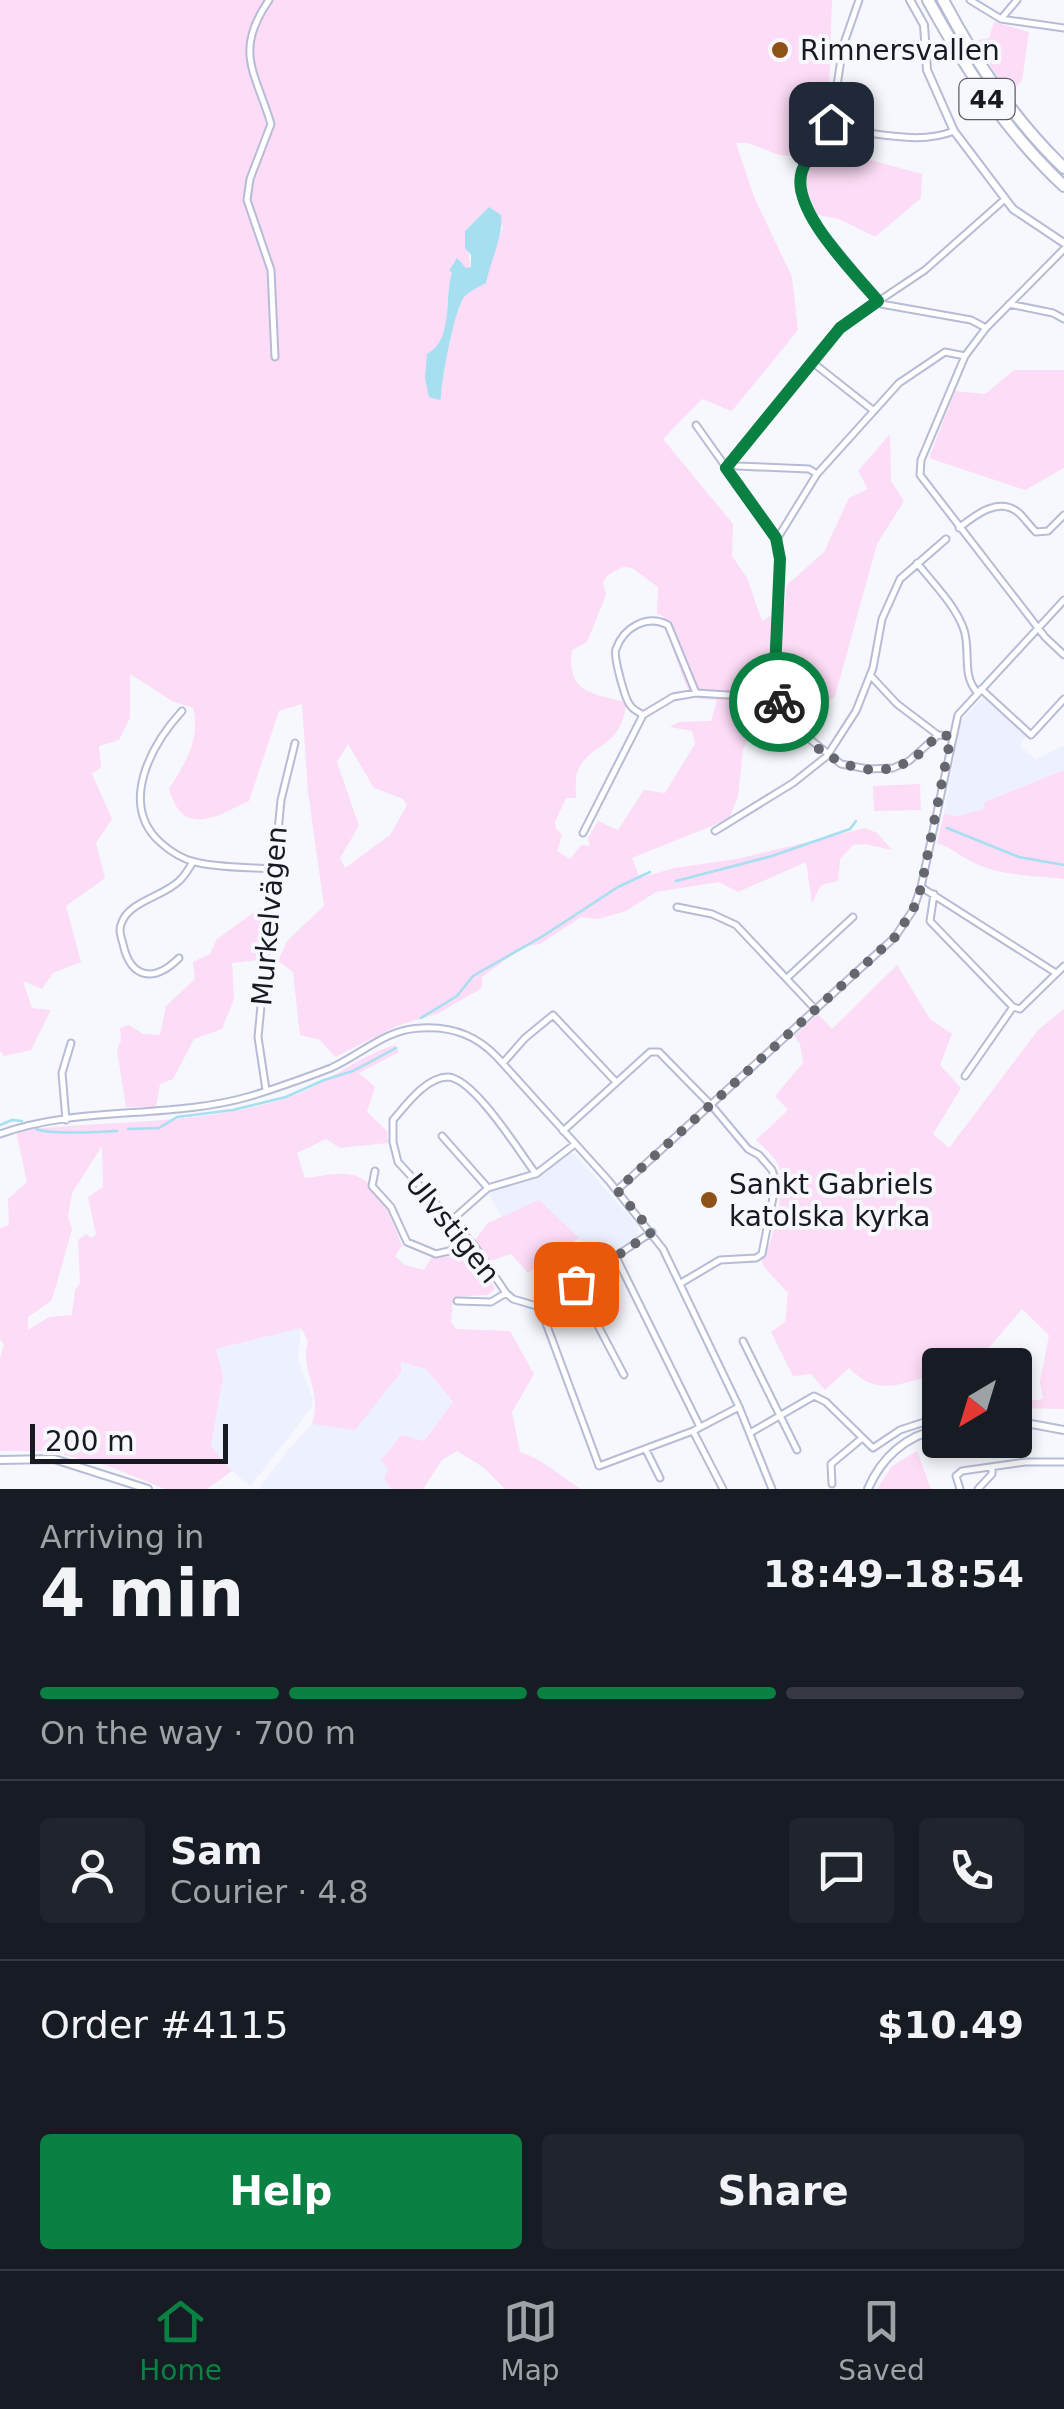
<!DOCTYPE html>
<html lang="en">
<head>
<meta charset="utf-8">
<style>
	:root { --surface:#171b24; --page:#20242c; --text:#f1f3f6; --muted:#9ea1a6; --line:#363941; --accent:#0b8043 }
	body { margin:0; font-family:"DejaVu Sans",sans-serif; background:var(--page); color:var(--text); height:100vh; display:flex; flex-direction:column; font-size:38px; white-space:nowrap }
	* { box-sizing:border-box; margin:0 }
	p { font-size:32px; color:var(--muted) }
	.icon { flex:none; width:55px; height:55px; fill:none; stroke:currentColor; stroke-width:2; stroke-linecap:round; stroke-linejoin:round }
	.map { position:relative; height:1489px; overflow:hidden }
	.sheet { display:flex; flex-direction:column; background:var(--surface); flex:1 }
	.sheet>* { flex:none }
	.needle { width:65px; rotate:218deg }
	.fabs { position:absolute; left:922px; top:1348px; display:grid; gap:20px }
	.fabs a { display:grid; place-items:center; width:110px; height:110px; border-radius:10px; background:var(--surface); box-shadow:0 5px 15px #0003; font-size:50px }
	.scale { position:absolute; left:30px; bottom:25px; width:198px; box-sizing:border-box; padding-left:10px; border:5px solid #171923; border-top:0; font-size:28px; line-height:35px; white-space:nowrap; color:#171923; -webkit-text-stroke:8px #f6f8fd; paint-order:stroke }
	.pin { position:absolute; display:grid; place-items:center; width:85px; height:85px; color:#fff; margin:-42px; border-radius:20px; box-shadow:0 5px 15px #0006 }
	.courier { position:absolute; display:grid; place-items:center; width:100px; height:100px; margin:-50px; border:8px solid #0b8043; border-radius:50%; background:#fff; color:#222; box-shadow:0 2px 12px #0007 }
	.head em { font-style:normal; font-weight:700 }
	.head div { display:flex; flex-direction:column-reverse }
	.head { display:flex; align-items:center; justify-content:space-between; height:170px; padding:0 40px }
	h1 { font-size:65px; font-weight:700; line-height:75px }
	.bar { display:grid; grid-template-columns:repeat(4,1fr); gap:15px 10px; align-content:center; height:120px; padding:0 40px }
	.bar i { height:12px; border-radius:8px; background:var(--line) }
	.bar .selected { background:var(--accent) }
	.bar p { grid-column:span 4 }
	.line { display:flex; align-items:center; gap:25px; padding:0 40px; border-top:2px solid var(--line) }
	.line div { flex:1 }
	.round { display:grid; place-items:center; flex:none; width:105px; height:105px; border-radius:10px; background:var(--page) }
	.button { display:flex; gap:20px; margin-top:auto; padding:20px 40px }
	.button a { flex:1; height:115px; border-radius:10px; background:var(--accent); color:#fff; font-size:40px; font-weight:700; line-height:115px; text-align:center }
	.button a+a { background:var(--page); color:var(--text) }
	.tab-bar { display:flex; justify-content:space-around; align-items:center; height:140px; border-top:2px solid var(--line); background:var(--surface); font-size:28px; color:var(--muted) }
	.tab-bar a { display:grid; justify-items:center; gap:5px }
	.tab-bar .selected { color:var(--accent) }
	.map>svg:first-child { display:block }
	.built { fill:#edf0fe }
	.green { fill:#fcdcf6; fill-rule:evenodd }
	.water { fill:#a5dff0 }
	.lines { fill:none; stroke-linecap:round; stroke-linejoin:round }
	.stream { stroke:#a5dff0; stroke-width:2.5 }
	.minor-casing { stroke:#b6bcd6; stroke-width:9 }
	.tertiary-casing { stroke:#b6bcd6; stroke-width:10 }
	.motorway-casing { stroke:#b6bcd6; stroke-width:14 }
	.minor { stroke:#fff; stroke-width:5 }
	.tertiary { stroke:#fff; stroke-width:6 }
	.motorway { stroke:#fff; stroke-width:10 }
	.done { stroke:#65676f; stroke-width:10; stroke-dasharray:0 18 }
	.route { stroke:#0b8043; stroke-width:12 }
	.poi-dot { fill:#8f5216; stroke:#f6f8fd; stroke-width:4 }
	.labels { text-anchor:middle; stroke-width:8; stroke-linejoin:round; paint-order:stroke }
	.shield { fill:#f6f8fd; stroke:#5a5c64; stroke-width:2.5 }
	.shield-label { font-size:25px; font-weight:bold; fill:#171923 }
	.poi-label { font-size:28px; fill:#171923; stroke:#f6f8fd; text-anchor:start }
	.street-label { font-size:28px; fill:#171923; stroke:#f6f8fd }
</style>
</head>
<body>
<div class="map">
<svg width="1064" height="1489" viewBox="0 0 1064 1489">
	<rect width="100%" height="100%" fill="#f6f8fd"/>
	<path class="built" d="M983,697l43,39 -6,10 16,14 28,-15v25l-80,32 2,7 -30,7 -12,-2 17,-93z
		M568,1154h7l63,73v9l-33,20 -10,-14 -6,4 -39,-27 -48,-1 -15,-27 9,-6 47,-10z
		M301,1328l-3,31 15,41 -2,8 -60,78 -19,-15 -21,-25 12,-69 -7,-28z
		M400,1362l26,7 27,34 -30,38 -23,-6 -19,25 8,9 -5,10 7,10h-132l29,-39 24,-26 43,6z"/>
	<path class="green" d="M0,0h832l-4,123 -26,34 -23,-2 -31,-12h-12l18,54 38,80 6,53 -66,81 -30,-12 -39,40 70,85 -1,32 15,22 15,43 22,-13 3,-23 37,-33 25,-54 19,-9 -10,-18 32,-37 1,47 13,20 -27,43 -42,152 -13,11 -25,-47 -42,-3 -11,31 16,22 -17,40 -5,47 -9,22 -97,39 8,20 34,-10 63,-9 128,-31 12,5 15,17 -27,-6 -12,1 -13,14 -2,22 -17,4 -9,18 -6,-41 -68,30 -19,-10 -63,10 -30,19 -27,8 -18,-2 -41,27 -17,3 -41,30v11l-43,25 -42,13 -62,31 -15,-17 -20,-5 -7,-63 -15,-11 9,-20 37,-35 -16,-114 -6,-88 -23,7 -30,90c-34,16 -66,37 -80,-12 16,-25 32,-51 24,-81l-21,-7 -42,-27v44l-11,22 -20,6 2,21 -9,7 20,45 -16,24 9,35 -39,28 15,56 -28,11 -11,16 -19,-8 9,27 19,2 -20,40 -27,6 -4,-5zM489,207l14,20 -12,29 -5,27c-7,4 -16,8 -21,13 -10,10 -24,85 -24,101l-14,-42c27,-15 17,-59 25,-83l19,-4 -6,-37zM623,567l9,1 26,19 -1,27 6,2c4,13 22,75 30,80 6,4 17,3 24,4l-6,21 -32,1 -9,5 22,4 3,13 -30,49 -21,-3 -26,40 -20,-9 -10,17 2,8 -9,-1 -11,14 -13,-8 5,-16 -6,-6 -1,-7 11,-24h10c0,-7 -1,-18 1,-25 11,-31 46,-24 49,-71 -34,-8 -60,-10 -54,-52l15,-8 19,-47 -3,-13 5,-7zM348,744l26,44 29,11 4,6 -17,30 -45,33 -5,-10 19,-32 -22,-64z
		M994,22l35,10 -7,49 -13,12 -36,-52 16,-3z
		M819,146l103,28 -1,24 -46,39 -36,-18 -25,-5c-17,-26 -10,-43 5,-68z
		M1014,370h50v98l-39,22 -96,-32 26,-67 30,3z
		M1064,770v109c-27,-3 -57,-3 -83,-13 -16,-6 -28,-18 -44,-23l7,-29 12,2 29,-7 -1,-7z
		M920,784l1,26 -47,1 -1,-25z
		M264,905l-5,55 -27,3 2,36 -12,30 -28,10 -21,40 -13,5 -4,23h-30l-9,-57 4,-9 -1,-13 9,-3 14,9 17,1 6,-29 29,-27 -2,-17 17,-8 7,-15z
		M897,965l33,54 22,15 -12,31 21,23 -28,46 16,14 89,-118 26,-21v400l-49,-1v-5l28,-4 -3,-17 9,-47 -27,-26 -47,55 -35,1v8c-37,9 -61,26 -91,-5l-24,22 -14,-16 -18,2 -22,-44 14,-10 3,-29 -24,-26 -3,-8c13,-12 26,-78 17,-95 -5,-9 -15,-17 -22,-24l32,-30 -13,-14 28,-33 -3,-19 -6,-8 24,-22 14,15z
		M395,1045l4,7 -40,21 16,14 -8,25 20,19 1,12 -48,5 -14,-9 -29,14 8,25c13,-1 28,-5 41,-4 32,1 46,46 56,72l-7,10 10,9 19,5 8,-13c16,0 33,-1 46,-11l-3,-6 13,-17 51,-23 40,38 -51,35 -17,-19 -27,9 11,26 -7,6 -35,2 -2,25 5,7 54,2 24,43 -22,38 8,40c23,7 40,24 61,37h-76l-22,-22 -26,-16 -15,9 -19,29h-32l-7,-10 4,-10 -7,-9 20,-25 23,6 29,-39 -27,-33 -25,-7v10l-46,58 -43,-6c11,-37 -13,-51 -4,-83l-7,-13 -85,21 7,28 -12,69 21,25 -25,18h-42l-57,-23 -60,-15h-48v-93l4,-13 -4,-6v-111l9,-3 -1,-26 19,-17 -11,-51c89,-11 181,-5 268,-32 40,-12 72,-43 111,-54zM102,1146l1,41 -15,10 8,37 -4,4 -6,-4 -8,6 2,43 -5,7 -3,25 -23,2 -21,13v-13l23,-16 3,-8 18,-64 -4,-12 4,-24z
		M917,1451l14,38h-54l15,-23z"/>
	<path class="water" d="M489,207l12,8c3,19 -11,47 -15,68 -7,4 -16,8 -21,13 -10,10 -24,86 -24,102l-1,2 -11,-3 -4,-19 2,-24c27,-14 17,-58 25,-82l-3,-1 8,-13 9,10 5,-1v-12l-6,-7v-17z"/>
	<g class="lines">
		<path class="stream" d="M947,828l72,29 45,8
			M676,881l96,-25 78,-27 6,-8
			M421,1018l36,-22 16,-20 70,-40 75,-49 32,-15
			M0,1125l12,-5 10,1
			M36,1129c15,6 62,3 81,2
			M128,1129l31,-1 18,-11 56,-7 53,-13 38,-17 29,-9 43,-23"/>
		<defs>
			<path id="minor" d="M269,0c-36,52 -13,73 2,124l-21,55 -3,21 24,70 4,87
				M859,0l-16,46 -12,79 -28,44 -3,23 15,31 66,81 90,16 15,8
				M970,0l31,19 63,9
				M1001,19l16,-19
				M835,113l13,17
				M829,130c41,-1 85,17 125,1
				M1064,249l-78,79 -21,28 -44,104 -1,15 125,162 19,18
				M1009,304l44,9 11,6
				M812,362l62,49
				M696,425l81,114
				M731,462l6,4 72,3 8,5
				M726,468l114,-141 85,-57 80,-71
				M959,528c16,-13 40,-32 60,-15 6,6 11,13 17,19l12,-1 16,-16
				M917,563c16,20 39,43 47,67 7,21 -3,46 14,63
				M870,675l27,29 41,31
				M981,689l50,46 33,-36
				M182,711c-31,34 -64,94 -21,132 9,8 21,16 34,19 24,6 53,5 78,7
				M643,715c-4,-3 -10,-5 -13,-10 -5,-6 -17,-49 -14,-56 8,-22 31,-35 52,-24l28,68
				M951,736l-13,-1 -29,26 -16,7 -25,1 -27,-5 -44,-35 -24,-37 7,-133 -3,-20 40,-65 82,-91 46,-31 20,4
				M715,831l78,-48 34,-27 29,-45 17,-43 9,-49 18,-40 46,-40
				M583,833l60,-118 30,-18 23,-4 48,3 28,-4
				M921,887l135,86
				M934,894l-4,27 83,86
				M677,907l35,7 24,11 79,84
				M179,958c-24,24 -48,22 -56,-14 -2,-8 -5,-14 -1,-22 7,-20 42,-26 57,-41 6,-5 10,-13 14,-19
				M787,978l66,-61
				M1013,1007l7,2 44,-43
				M503,1063l22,-25 28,-23 63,67
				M965,1076l48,-69
				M266,1090l-8,-53 23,-237 14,-57
				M66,1120l-4,-47 9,-30
				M563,1131l87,-79h9l53,54 36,43 11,6 13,15 4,12 -14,72 -6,4 -36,2 -39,23
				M0,1134c80,-29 169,-14 251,-38 26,-8 54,-18 80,-28 31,-14 55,-39 90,-40 31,-2 55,7 76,29l112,124 54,68 76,158 33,82
				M442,1136l46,52
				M575,1144l-39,30c-16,-21 -62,-96 -88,-97 -22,0 -42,28 -55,43v22l5,20 76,83 32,48 7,6 27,8 59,159 94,-35 46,-24
				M375,1171l-3,15 19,21 16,35 29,12 38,-9
				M617,1190l278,-253 18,-27 8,-23 37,-172 106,-115
				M452,1220l36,-32 47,-14
				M616,1257l84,170
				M576,1284l48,91
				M457,1301l34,1 15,-9
				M540,1307l112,-75
				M743,1341l54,109
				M693,1431l30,58
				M750,1433l64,-37 12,6 47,46 27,-18 40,-13
				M646,1450l14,28
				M832,1484l-1,-20 30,-25
				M960,1489l-4,-13 6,-5 63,-9h39
				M978,1489l14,-15v-7"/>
			<path id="tertiary" d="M910,0l14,25 3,45 27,61 59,78 51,34
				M1015,1421l49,9
				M0,1460l54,-1 94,30
				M868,1489c13,-31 38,-54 72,-60"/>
			<path id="motorway" d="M928,0c38,69 78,132 136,186
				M943,0c33,62 70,119 121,168"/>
		</defs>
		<use href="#minor" class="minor-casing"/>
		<use href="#tertiary" class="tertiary-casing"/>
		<use href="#motorway" class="motorway-casing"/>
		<use href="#minor" class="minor"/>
		<use href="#tertiary" class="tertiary"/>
		<use href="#motorway" class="motorway"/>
	</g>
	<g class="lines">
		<path class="done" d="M576,1284l76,-52 -35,-42 278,-253 18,-27 8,-22 30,-152 -13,-1c-9,9 -18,20 -29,26 -49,28 -108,-15 -130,-59"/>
		<path class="route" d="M779,702l-5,-10 6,-133 -4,-21 -50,-70 114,-140 38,-27c-24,-29 -89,-92 -76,-130 6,-18 22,-30 29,-47"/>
	</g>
	<g class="poi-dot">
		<circle cx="780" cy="50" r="10"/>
		<circle cx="709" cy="1200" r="10"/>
	</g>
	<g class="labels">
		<rect class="shield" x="959.5" y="79" width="55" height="40" rx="8"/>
		<g class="shield-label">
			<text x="987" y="108">44</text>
		</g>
		<g class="poi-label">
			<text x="800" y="60">Rimnersvallen</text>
			<text x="729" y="1194">Sankt Gabriels<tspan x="729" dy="32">katolska kyrka</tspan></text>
		</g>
		<g class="street-label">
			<text transform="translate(269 916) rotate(-85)" y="10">Murkelvägen</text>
			<text transform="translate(453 1228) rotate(51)" y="10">Ulvstigen</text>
		</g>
	</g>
</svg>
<div class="fabs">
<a><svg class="needle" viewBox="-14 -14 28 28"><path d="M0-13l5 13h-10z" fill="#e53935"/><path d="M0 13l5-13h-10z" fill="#9ea1a6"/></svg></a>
</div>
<div class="scale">200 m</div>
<div class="pin" style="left:576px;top:1284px;background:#ea580c"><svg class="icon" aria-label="bag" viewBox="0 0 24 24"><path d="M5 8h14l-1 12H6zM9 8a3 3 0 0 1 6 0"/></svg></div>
<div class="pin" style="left:831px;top:124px;background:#1f2937"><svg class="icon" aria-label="home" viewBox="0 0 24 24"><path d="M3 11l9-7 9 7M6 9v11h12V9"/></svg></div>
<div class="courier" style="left:779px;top:702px"><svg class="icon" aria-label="bike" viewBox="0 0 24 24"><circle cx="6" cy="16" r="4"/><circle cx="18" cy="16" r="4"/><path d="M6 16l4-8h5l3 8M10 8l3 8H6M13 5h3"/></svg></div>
</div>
<section class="sheet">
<div class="head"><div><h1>4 min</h1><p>Arriving in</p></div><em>18:49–18:54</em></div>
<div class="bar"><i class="selected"></i><i class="selected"></i><i class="selected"></i><i></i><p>On the way · 700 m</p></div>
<div class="line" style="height:180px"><a class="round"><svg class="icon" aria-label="person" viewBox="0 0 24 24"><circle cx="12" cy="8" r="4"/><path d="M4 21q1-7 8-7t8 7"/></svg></a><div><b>Sam</b><p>Courier · 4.8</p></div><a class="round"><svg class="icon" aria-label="chat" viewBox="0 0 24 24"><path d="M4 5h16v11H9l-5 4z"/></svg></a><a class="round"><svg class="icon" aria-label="phone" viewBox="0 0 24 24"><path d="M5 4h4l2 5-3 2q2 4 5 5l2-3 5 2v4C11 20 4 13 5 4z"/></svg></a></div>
<div class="line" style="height:130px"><div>Order #4115</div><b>$10.49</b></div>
<div class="button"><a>Help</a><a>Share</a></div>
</section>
<nav class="tab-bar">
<a class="selected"><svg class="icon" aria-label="home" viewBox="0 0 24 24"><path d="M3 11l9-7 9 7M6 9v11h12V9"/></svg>Home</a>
<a><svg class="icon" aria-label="map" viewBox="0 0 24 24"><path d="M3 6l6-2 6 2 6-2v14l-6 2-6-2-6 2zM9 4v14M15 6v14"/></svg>Map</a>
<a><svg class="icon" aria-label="saved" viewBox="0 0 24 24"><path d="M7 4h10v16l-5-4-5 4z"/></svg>Saved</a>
</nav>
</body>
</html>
